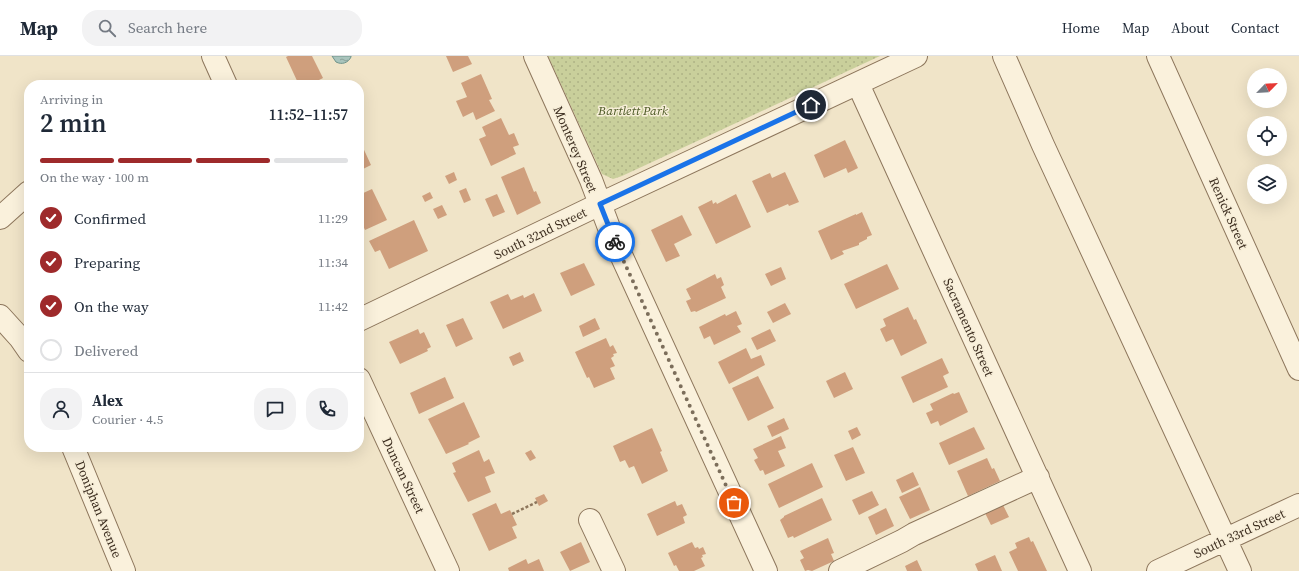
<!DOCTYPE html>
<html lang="en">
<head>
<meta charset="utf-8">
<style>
	:root { --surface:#fff; --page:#f2f2f3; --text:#1f2937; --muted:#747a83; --line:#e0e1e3; --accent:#9e2a2b }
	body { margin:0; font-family:"Source Serif 4",serif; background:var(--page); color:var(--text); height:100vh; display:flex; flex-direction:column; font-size:15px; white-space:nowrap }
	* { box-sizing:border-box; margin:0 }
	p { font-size:13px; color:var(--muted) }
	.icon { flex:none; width:22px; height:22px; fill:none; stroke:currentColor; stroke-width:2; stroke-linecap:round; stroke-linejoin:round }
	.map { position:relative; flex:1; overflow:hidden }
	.panel { position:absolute; left:24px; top:24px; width:340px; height:372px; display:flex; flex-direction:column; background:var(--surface); border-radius:16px; box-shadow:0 4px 16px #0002 }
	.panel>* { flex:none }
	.needle { width:26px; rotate:65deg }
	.buttons { position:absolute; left:1247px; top:12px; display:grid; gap:8px }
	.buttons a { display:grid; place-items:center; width:40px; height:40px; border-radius:50%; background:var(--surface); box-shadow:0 4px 16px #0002; font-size:20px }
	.pin { position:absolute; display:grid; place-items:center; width:34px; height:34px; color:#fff; margin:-17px; border:2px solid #fff; border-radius:50%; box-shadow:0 1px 4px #0007 }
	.courier { position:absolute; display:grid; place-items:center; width:40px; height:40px; margin:-20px; border:3px solid #1a73e8; border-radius:50%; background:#fff; color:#222; box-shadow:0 1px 5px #0007 }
	.overview em { font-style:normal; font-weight:600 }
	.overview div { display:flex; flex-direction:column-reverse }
	.overview { display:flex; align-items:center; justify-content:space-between; height:68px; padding:0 16px }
	h1 { font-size:26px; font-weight:600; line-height:30px }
	.bar { display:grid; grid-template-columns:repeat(4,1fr); gap:6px 4px; align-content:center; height:48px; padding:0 16px }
	.bar i { height:5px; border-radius:3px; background:var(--line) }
	.bar .on { background:var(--accent) }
	.bar p { grid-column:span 4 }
	.line { display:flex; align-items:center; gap:10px; padding:0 16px; border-top:1px solid var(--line) }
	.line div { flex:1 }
	.round { display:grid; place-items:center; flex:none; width:42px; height:42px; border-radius:16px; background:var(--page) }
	ol { padding:0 16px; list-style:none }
	li { display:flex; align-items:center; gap:12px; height:44px }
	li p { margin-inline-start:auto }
	li .icon { padding:4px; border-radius:50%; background:var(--accent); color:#fff; stroke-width:4 }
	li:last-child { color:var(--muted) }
	li i { width:22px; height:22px; border:2px solid var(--line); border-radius:50% }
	header { display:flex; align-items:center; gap:24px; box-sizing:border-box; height:56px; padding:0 20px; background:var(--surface); border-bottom:1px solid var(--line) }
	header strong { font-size:19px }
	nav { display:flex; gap:22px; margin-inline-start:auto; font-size:14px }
	.search { width:280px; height:36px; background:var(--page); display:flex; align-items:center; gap:10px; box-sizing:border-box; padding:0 14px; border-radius:16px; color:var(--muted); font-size:15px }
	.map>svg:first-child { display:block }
	.park { fill:url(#park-dots) }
	.water { fill:url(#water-ripples); stroke:#6f938a }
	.building { fill:#cf9f7d }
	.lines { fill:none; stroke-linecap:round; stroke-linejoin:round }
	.minor-casing { stroke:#8d765c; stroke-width:24 }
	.path { stroke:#8d765c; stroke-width:2.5; stroke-dasharray:3 2; stroke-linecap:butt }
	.minor { stroke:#faf1dc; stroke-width:22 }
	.done { stroke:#7c6e5b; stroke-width:4; stroke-dasharray:0 7.2 }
	.route { stroke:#1a73e8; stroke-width:5 }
	.labels { text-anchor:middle; stroke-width:3; stroke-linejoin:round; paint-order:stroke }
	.park-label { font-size:13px; font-style:italic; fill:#4d5a26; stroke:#f7eed8 }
	.street-label { font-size:13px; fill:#3d2e20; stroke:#f7eed8 }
</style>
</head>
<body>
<header>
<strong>Map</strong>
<div class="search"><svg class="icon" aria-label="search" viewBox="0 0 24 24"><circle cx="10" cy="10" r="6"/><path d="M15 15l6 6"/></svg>Search here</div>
<nav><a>Home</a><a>Map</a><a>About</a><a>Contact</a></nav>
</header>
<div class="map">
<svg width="1299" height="515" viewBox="0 0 1299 515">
	<defs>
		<pattern id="park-dots" width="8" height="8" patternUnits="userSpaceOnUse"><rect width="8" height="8" fill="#c9cf9b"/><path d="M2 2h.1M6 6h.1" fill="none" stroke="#aeb285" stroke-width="1.8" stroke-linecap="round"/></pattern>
		<pattern id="water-ripples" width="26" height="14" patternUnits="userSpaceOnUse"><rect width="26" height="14" fill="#a9c4bc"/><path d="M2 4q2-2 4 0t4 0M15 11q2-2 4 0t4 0" fill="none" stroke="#8ba098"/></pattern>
	</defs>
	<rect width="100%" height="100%" fill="#f0e4c8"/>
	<path class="park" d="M548,0h332l-258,120 -9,3 -11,-5z"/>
	<path class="water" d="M332,0h19v1c-3,6 -9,8 -15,5z"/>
	<path class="building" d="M288,0h24l11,22 -14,7h-10l-13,-28z
		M446,0h22l4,8 -19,8z
		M481,18l11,25 -3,1 6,11 -19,9 -3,-8 -10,5 -7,-16 11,-4 -6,-14z
		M501,62l8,17 5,-2 5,12 -6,2 3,7 -25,12 -12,-27 7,-3 -4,-9z
		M359,83l12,26 -12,6z
		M845,84l13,28 -10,5 -2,-5 -22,10 -10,-23z
		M524,111l10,25 2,-1 5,12 -24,12 -16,-38z
		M454,116l3,8 -8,4 -4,-8z
		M785,116l14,30 -10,4 -1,-2 -21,9 -15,-32 18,-8 2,5z
		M466,132l5,12 -7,3 -5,-12z
		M372,133l15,31 -22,10 -6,-13v-22z
		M430,136l3,6 -8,4 -3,-6z
		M497,138l8,18 -12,5 -8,-18z
		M736,138l15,33 -35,17 -18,-37 14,-7 1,4 3,-2 1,2z
		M442,149l5,10 -9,4 -5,-10z
		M862,156l10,23 -5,2v2l-8,4v2l-17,6 2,3 -13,6 -13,-29 38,-17v1z
		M682,159l10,20 -18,9 6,12 -14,6 -15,-32z
		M414,164l14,31 -39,18 -9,-19 -5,2 -6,-11z
		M584,207l11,22 -24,11 -11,-23z
		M887,208l12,25 -43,20 -12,-25z
		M781,211l5,12 -15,7 -6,-12z
		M715,218l2,5 4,-2 3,8 -3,2 5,11 -30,14 -1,-1 -4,1 -5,-11 5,-2 -5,-10z
		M534,237l8,18 -39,18 -13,-27 18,-8 3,6 12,-5 1,3z
		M785,247l6,11 -18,9 -6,-11z
		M908,251l6,13 2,-1 11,24 -26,13 -8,-17 -7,3 -6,-13 6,-3 -3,-7z
		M736,255l6,13 -5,2 4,6 -27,13 -4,-9 -6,3 -5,-12 26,-13 1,2z
		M463,262l10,21 -17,8 -10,-22z
		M595,262l5,11 -17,8 -4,-11z
		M418,273l2,5 4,-2 7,15 -4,2 1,2 -28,13 -11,-22z
		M770,273l6,12 -19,9 -6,-12z
		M606,282l4,9 3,-2 4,8 -4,1 1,2 -3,2 4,8 -5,2 5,11 -21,9 -5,-11 -2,1 -12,-26z
		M746,292l5,11 10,-4 4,10 -36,19 -11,-22z
		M520,296l4,9 -11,5 -4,-9z
		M942,302l7,15 -6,3 5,11 -35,16 -12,-26z
		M845,316l8,17 -19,9 -8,-17z
		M758,320l16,32 -26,13 -16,-33z
		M445,321l9,21 -35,16 -9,-21z
		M959,336l9,20 -28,14 -2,-5 -7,3 -5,-11 7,-3 -3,-6 23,-11 1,1z
		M464,346l16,35 -12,6 1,1 -23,10 -18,-35z
		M784,362l5,11 -17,8 -5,-11z
		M857,371l4,8 -9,5 -4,-9z
		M974,371l11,22 -36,16 -10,-22z
		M652,372l10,23 -2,1 8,19 -26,13 -8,-18 -5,2 -4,-8 -5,2 -7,-16z
		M781,380l5,12 -8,3 7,15 -20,9 -2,-5 -3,1 -6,-11 4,-2 -5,-9z
		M853,391l12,26 -19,8 -12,-26z
		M479,394l5,12 5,-3 6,14 -10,4 6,15 -23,10 -15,-29 3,-1 -4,-9z
		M531,394l5,8 -6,3 -5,-8z
		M987,402l5,11 2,-1 6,13 -32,15 -11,-25z
		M812,407l11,24 -44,21 -11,-24z
		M913,416l6,13 -17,8 -6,-13z
		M920,431l10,23 -20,9 -11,-22z
		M872,435l7,14 -20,10 -7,-15z
		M544,438l4,7 -9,5 -4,-8z
		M822,442l10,22 -38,18 -1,-2 -5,2 -8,-18 4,-3v-1z
		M675,445l2,5 5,-2 5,11 -4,2 2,6 -28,13 -10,-22z
		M496,447l5,11 9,-4 7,15 -5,2 5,11 -28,13 -17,-37z
		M1003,449l6,12 -18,8 -6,-12z
		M886,452l8,18 -18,9 -8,-18z
		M1029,481l2,5 2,-1 14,30h-29l-9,-19 8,-4 -2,-5z
		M828,482l6,15 -3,1 3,7 -22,10 -4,-1 -3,1 -5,-11 4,-2 -4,-7z
		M581,486l9,20 -20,9 -10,-19z
		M692,486l3,6 3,-1 1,2 4,-2 3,7 -4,1 1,2 -2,1 4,8 -11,5h-15l-3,-6 -2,1 -6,-13z
		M995,499l7,16h-24l-3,-7z
		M526,503l2,5 11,-5 5,12h-35l-1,-3z
		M917,504l5,11h-15l-2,-5z"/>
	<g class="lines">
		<defs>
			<path id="minor" d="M213,0l13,29
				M535,0l56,124 20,53 155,338
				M1004,0l39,89 197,426
				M1158,0l141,313
				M858,28l222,487
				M0,162l29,-26
				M0,260l20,22 9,13
				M359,264l241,-116 316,-148
				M359,323l89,192
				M73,391l51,124
				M590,464l24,51
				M840,515l62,-30 12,-7 124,-57
				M1158,515l141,-66"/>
		</defs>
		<use href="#minor" class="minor-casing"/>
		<path class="path" d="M512,458l25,-12"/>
		<use href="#minor" class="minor"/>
	</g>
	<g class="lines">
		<path class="done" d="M615,186l119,261"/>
		<path class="route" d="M615,186l-15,-38 211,-99"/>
	</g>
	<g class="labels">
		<g class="park-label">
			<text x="633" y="59">Bartlett Park</text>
		</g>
		<g class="street-label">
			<text transform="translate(576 93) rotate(67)" y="5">Monterey Street</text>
			<text transform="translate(1229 157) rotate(66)" y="5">Renick Street</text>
			<text transform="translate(540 177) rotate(-26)" y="5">South 32nd Street</text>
			<text transform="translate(969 271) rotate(66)" y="5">Sacramento Street</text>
			<text transform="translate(404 419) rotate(65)" y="5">Duncan Street</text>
			<text transform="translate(99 453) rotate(68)" y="5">Doniphan Avenue</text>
			<text transform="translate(1239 477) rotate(-25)" y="5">South 33rd Street</text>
		</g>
	</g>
</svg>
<div class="buttons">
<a><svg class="needle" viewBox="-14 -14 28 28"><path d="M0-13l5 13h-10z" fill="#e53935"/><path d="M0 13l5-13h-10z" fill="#747a83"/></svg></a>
<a><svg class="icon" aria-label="locate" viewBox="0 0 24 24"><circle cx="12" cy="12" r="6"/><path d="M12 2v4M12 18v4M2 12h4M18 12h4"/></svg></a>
<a><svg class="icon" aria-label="layers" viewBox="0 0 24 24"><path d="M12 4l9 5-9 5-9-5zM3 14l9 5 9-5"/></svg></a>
</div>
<div class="pin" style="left:734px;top:447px;background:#ea580c"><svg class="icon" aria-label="bag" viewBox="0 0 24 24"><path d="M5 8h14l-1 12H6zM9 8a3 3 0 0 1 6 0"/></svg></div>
<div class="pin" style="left:811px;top:49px;background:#1f2937"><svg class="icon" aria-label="home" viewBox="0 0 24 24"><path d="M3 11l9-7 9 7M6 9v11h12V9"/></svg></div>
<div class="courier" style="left:615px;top:186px"><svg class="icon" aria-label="bike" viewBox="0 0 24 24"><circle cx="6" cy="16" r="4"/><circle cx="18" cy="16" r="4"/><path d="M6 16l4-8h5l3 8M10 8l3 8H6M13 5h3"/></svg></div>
<section class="panel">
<div class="overview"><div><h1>2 min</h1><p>Arriving in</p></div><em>11:52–11:57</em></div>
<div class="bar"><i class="on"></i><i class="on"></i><i class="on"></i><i></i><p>On the way · 100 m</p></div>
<ol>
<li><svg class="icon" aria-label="check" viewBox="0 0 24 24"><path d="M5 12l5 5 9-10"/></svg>Confirmed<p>11:29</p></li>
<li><svg class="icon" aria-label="check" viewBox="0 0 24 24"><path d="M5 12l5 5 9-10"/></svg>Preparing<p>11:34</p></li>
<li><svg class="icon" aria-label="check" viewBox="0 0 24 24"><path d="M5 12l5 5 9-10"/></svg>On the way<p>11:42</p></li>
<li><i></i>Delivered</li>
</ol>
<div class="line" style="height:72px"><a class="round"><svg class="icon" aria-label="person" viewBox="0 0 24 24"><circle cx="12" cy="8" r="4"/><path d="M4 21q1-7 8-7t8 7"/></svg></a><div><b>Alex</b><p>Courier · 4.5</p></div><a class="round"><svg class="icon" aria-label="chat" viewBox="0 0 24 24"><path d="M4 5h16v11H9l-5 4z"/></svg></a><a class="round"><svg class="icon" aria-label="phone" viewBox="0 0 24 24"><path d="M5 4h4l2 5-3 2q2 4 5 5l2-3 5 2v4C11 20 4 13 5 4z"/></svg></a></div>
</section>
</div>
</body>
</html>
